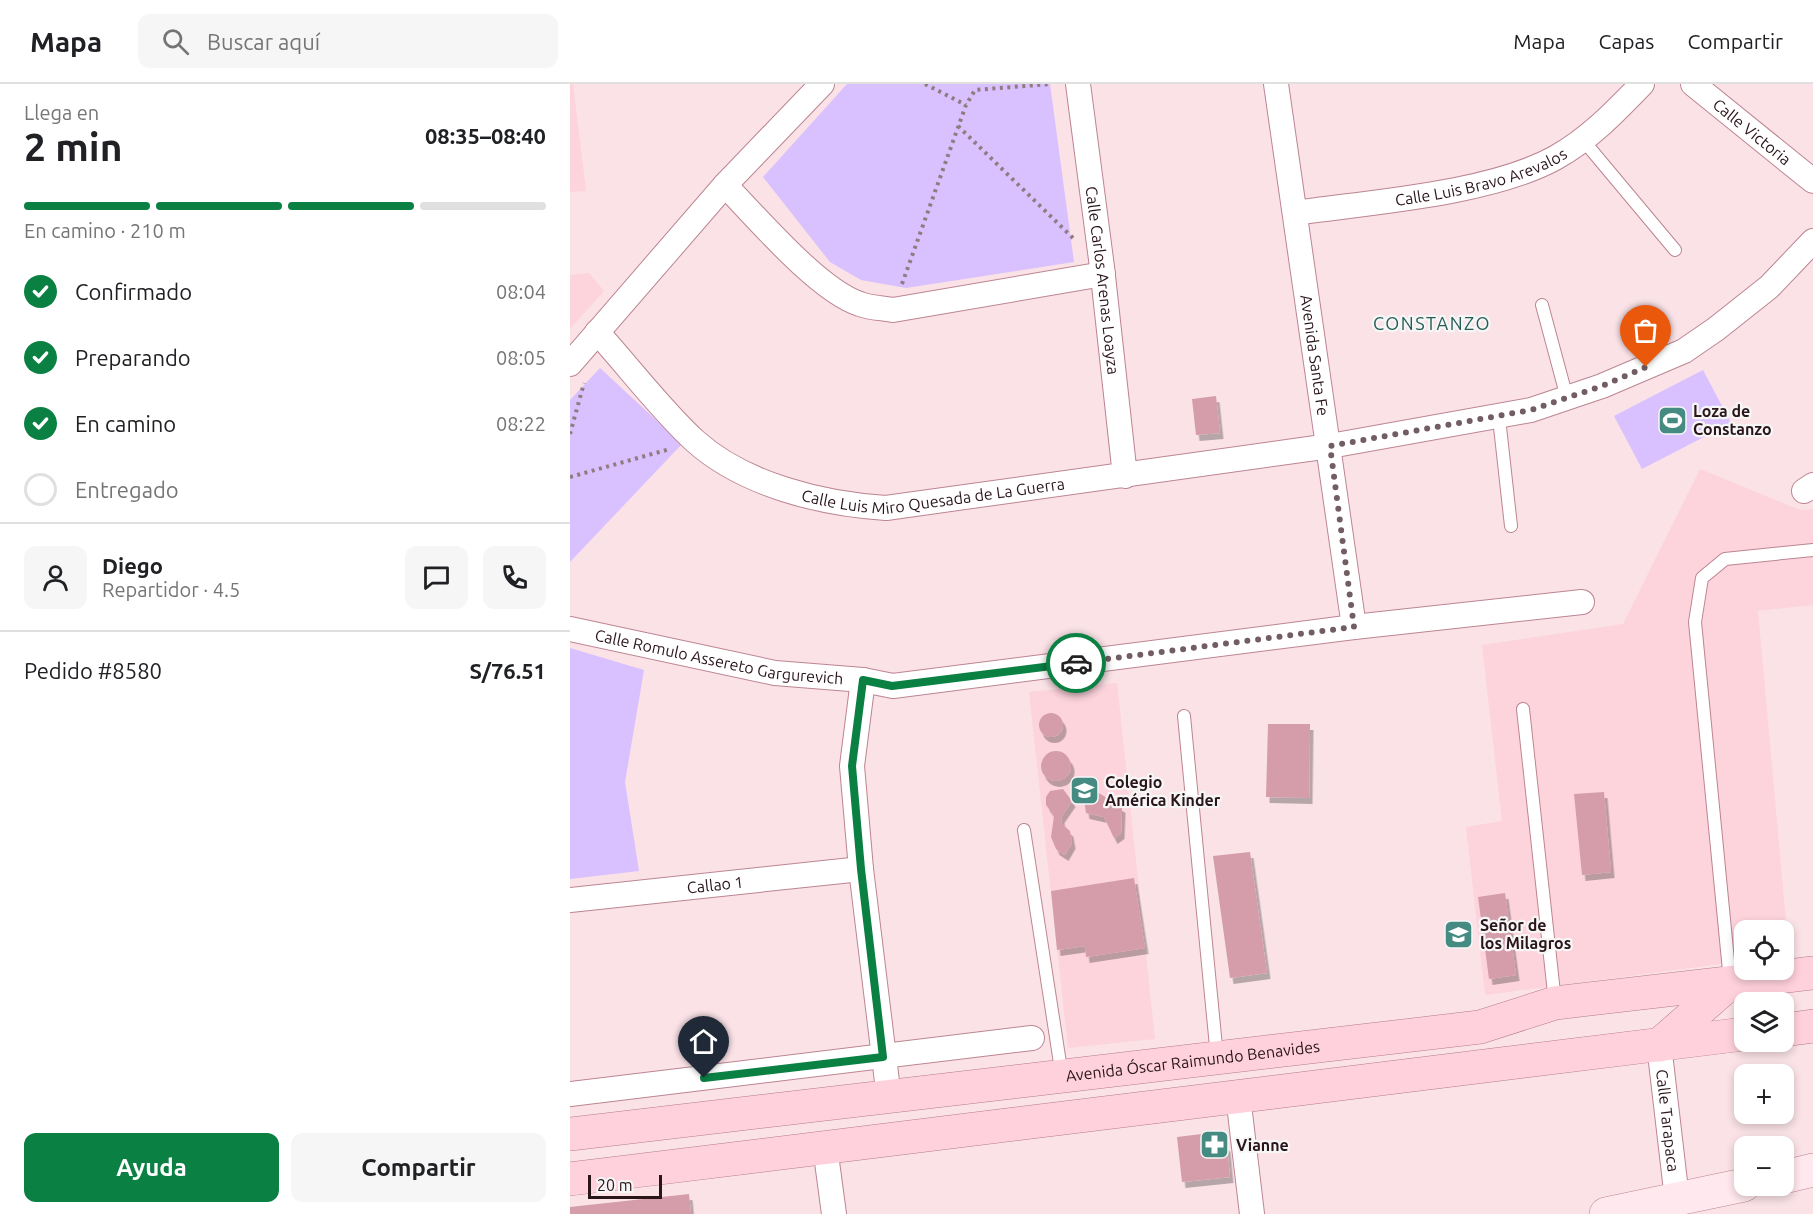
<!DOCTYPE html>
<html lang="es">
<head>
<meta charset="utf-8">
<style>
	:root { --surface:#fff; --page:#f6f6f6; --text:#202124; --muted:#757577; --line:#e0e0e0; --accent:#0b8043 }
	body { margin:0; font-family:Ubuntu,sans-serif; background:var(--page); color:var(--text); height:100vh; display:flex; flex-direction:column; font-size:22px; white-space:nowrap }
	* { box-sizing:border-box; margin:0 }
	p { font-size:20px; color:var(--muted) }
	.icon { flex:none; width:33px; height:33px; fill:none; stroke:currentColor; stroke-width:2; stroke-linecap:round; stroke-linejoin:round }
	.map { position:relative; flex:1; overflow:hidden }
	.drawer { display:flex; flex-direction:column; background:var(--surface); width:570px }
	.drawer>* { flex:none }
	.fabs { position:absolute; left:1164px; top:836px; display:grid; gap:12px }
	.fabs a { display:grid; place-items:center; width:60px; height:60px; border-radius:12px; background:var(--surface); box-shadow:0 3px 9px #0003; font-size:30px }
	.scale { position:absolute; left:18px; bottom:15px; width:74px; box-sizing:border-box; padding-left:6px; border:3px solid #29151a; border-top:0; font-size:16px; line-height:21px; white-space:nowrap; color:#29151a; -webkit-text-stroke:4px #f6f6f6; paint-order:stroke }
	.pin { position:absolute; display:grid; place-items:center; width:51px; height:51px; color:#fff; margin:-62px -26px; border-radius:50% 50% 50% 0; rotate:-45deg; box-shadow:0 0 6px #0007 }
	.pin .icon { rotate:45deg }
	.courier { position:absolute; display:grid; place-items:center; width:60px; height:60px; margin:-30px; border:4px solid #0b8043; border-radius:50%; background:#fff; color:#222; box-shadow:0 2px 8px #0007 }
	.headline em { font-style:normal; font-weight:600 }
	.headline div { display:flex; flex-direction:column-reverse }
	.headline { display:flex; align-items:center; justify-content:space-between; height:102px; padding:0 24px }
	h1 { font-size:39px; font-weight:600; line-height:45px }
	.bar { display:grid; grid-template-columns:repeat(4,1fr); gap:9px 6px; align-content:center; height:72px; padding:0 24px }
	.bar i { height:8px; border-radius:4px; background:var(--line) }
	.bar .selected { background:var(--accent) }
	.bar p { grid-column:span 4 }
	.line { display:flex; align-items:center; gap:15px; padding:0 24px; border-top:2px solid var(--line) }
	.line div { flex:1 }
	.round { display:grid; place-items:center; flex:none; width:63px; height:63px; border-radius:12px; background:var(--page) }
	ol { padding:0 24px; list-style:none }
	li { display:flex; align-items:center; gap:18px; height:66px }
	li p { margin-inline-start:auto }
	li .icon { padding:6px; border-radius:50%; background:var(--accent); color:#fff; stroke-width:4 }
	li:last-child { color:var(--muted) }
	li i { width:33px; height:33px; border:3px solid var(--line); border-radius:50% }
	.cta { display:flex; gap:12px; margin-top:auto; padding:12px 24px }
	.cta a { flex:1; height:69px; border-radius:12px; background:var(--accent); color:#fff; font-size:24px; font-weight:600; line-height:69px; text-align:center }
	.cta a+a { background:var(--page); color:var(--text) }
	header { display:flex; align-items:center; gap:36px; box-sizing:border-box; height:84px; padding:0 30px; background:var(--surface); border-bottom:2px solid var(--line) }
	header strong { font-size:28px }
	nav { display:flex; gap:33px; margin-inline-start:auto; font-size:21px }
	.search { width:420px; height:54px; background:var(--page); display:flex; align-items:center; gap:15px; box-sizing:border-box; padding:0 21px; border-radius:12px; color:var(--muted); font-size:22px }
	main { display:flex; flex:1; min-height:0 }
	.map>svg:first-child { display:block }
	.built { fill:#fdd3dc }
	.green { fill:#d9c0fe }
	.building { fill:#d59daa; filter:url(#shadow) }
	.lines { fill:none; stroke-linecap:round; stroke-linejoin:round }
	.service-casing { stroke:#bc8592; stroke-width:14 }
	.minor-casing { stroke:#bc8592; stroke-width:26 }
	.secondary-casing { stroke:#bc8592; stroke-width:34 }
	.primary-casing { stroke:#b47b89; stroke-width:34 }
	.path { stroke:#917b80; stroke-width:4; stroke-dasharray:3 4.5; stroke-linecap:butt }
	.service { stroke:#fff; stroke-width:12 }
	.minor { stroke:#fff; stroke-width:24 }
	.secondary { stroke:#ffe8ee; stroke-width:33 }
	.primary { stroke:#ffd1dc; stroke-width:33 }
	.done { stroke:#725d62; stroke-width:6; stroke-dasharray:0 10.8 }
	.route { stroke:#0b8043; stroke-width:8 }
	.labels { text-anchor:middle; stroke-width:4.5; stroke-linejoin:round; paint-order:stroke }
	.street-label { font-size:16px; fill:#29151a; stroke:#f6f6f6 }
	.poi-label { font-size:16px; font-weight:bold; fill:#29151a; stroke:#f6f6f6; text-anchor:start }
	.neighbourhood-label { font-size:18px; letter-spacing:1.5px; fill:#255d55; stroke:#f6f6f6 }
</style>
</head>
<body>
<header>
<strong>Mapa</strong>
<div class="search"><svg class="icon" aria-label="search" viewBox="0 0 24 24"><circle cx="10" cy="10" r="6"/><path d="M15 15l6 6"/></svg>Buscar aquí</div>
<nav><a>Mapa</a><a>Capas</a><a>Compartir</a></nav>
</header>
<main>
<section class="drawer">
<div class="headline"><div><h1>2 min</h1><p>Llega en</p></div><em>08:35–08:40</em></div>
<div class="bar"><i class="selected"></i><i class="selected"></i><i class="selected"></i><i></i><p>En camino · 210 m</p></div>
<ol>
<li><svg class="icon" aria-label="check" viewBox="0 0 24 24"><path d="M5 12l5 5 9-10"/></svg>Confirmado<p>08:04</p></li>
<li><svg class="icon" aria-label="check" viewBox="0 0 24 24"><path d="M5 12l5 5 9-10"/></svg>Preparando<p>08:05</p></li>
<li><svg class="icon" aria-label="check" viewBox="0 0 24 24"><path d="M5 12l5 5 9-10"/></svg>En camino<p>08:22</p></li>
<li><i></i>Entregado</li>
</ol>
<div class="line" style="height:108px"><a class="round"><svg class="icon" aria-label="person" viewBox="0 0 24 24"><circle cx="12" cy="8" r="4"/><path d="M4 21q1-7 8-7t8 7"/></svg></a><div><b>Diego</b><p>Repartidor · 4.5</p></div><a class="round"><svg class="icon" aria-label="chat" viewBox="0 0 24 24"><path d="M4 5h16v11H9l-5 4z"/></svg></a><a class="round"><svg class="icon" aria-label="phone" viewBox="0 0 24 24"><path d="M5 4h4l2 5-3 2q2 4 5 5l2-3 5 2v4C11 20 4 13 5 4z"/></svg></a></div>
<div class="line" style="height:78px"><div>Pedido #8580</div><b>S/76.51</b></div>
<div class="cta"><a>Ayuda</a><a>Compartir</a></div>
</section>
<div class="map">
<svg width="1243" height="1130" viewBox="0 0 1243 1130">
	<defs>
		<filter id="shadow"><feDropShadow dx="3.5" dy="6" stdDeviation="0" flood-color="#0004"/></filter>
	</defs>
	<rect width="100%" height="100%" fill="#fae2e7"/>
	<path class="built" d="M0,0h3l13,107 -16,1z
		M19,189l15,18 -34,38v-54z
		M1130,385l100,41 13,-1v96l-55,6 31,344 -5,1v-26h-40v31l-259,34 -19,-168 36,-6 -20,-176 141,-21z
		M547,599l38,356 -87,9 -39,-356z"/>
	<path class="green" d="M277,0h203l24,178 -168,26 -45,-8 -31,-18 -67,-85z
		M30,284l82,76 -112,118v-162z
		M1133,286l28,53 -89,46 -28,-53z
		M0,564l74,22 -19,112 14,89 -69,8z"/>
	<path class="building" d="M646,312l4,37 -24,2 -4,-36z
		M469 641a12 12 0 1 1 24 0a12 12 0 1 1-24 0Z
		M698,640h42l-1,74 -43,-1z
		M471 682a15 15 0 1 1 30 0a15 15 0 1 1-30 0Z
		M493,705l9,12 -11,16 1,7 8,7 2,12 -7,12 -9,-6 -5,-12 3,-21 -8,-11v-8l4,-6z
		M527,708l25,15 -1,26 -7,5 -10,-21 -18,-4 -2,-13 4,-7z
		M1034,708l7,80 -29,3 -8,-81z
		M680,768l17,121 -37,5 -17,-122z
		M564,794l11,70 -59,9 -1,-11 -28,4 -6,-59z
		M935,809l11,82 -27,4 -11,-82z
		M640,1049l17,13 3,31 -48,5 -5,-45z
		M119,1110l2,20h-121v-7z"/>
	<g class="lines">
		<defs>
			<path id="service" d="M1013,56l92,110
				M972,221l25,93
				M929,334l12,108
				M953,625l32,293
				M614,632l33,341
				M454,746l38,246
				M1160,897l-35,-359 7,-44 23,-19 88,-9"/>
			<g id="minor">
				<path id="s1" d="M508,0l24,183 23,209"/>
				<path id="s2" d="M706,0l78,543"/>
				<path id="s3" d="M1123,0l120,97"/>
				<path d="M155,101c32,33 94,106 135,119 10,4 22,4 33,6l210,-36"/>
				<path id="s4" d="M725,129c76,-11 194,-19 260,-55 34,-19 60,-46 87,-74"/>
				<path id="s5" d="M27,248c31,34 65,79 98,109 49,44 127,63 191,67l444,-62 201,-36 71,-24 82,-35 32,-22 53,-42 44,-46"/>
				<path d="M0,280l155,-179 97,-101"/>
				<path d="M1234,407l9,-6"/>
				<path id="s6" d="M0,545l205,44 88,7 30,6 461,-59 228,-25"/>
				<path d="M293,596l-11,86 9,103 28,229"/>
				<path id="s7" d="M0,816l291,-31"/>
				<path id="s8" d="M1089,961l18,154"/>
				<path d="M0,1010l462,-56"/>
				<path d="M668,1012l14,118"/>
				<path d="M255,1063l9,67"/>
			</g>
			<path id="secondary" d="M1214,1093l29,-7
				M1036,1130l138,-29"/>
			<g id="primary">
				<path d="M1214,946l29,-4"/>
				<path d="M1089,961l71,-62"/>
				<path id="s9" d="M0,1050l910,-107 75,-24 258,-30"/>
				<path d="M0,1095l1174,-145"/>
			</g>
		</defs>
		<use href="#service" class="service-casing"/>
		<use href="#minor" class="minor-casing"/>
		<use href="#secondary" class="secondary-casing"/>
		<use href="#primary" class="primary-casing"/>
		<path class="path" d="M355,0l41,21
			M388,42l116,113
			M332,200l64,-179 9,-15 75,-6
			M0,350l14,-51
			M0,393l100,-28"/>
		<use href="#service" class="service"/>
		<use href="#minor" class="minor"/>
		<use href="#secondary" class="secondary"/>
		<use href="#primary" class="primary"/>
	</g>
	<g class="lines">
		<path class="done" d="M506,579l278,-36 -24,-181 201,-36 71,-24 44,-19"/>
		<path class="route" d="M134,994l179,-21 -22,-188 -9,-103 11,-86 29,6 184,-23"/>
	</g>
	<defs>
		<symbol id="stadium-square" viewBox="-11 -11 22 22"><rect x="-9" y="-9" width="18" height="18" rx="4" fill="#468b81" stroke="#f6f6f6"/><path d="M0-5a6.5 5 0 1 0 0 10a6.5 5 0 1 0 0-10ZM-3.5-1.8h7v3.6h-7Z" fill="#fff"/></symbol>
		<symbol id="school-square" viewBox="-11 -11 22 22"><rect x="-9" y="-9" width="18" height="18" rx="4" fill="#468b81" stroke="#f6f6f6"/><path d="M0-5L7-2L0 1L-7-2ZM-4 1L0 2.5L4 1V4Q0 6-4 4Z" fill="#fff"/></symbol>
		<symbol id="pharmacy-square" viewBox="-11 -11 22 22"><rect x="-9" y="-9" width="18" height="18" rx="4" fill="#468b81" stroke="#f6f6f6"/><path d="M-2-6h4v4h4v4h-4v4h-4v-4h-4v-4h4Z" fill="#fff"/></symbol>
	</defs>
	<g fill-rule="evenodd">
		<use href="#stadium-square" x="1086" y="320" width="33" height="33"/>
		<use href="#school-square" x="498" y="690" width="33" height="33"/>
		<use href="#school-square" x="872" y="834" width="33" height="33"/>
		<use href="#pharmacy-square" x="628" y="1044" width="33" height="33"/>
	</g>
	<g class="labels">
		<g class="street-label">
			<text dy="6" stroke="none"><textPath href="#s3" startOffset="76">Calle Victoria</textPath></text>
			<text dy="6" stroke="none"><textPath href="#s4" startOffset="190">Calle Luis Bravo Arevalos</textPath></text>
			<text dy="6" stroke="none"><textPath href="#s1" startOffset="198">Calle Carlos Arenas Loayza</textPath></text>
			<text dy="6" stroke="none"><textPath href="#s2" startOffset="274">Avenida Santa Fe</textPath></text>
			<text dy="6" stroke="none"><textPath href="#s5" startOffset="400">Calle Luis Miro Quesada de La Guerra</textPath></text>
			<text dy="6" stroke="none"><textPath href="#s6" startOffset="152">Calle Romulo Assereto Gargurevich</textPath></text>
			<text dy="6" stroke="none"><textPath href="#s7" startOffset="146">Callao 1</textPath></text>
			<text dy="6" stroke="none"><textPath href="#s9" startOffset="627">Avenida Óscar Raimundo Benavides</textPath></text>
			<text dy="6" stroke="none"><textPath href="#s8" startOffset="76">Calle Tarapaca</textPath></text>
		</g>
		<g class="poi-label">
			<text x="1123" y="333">Loza de<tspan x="1123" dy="18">Constanzo</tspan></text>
			<text x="535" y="704">Colegio<tspan x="535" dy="18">América Kinder</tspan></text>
			<text x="910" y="847">Señor de<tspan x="910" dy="18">los Milagros</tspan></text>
			<text x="666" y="1067">Vianne</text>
		</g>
		<g class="neighbourhood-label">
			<text x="862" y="246">CONSTANZO</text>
		</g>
	</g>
</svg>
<div class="fabs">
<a><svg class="icon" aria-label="locate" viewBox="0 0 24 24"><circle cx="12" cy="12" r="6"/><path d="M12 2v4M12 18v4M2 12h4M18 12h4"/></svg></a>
<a><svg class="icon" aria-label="layers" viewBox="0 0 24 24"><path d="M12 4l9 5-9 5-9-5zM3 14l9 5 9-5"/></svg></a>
<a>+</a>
<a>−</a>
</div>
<div class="scale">20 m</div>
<div class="pin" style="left:1076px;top:283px;background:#ea580c"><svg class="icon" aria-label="bag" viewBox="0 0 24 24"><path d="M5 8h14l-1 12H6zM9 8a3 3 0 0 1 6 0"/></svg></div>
<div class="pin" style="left:134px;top:994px;background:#1f2937"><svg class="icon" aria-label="home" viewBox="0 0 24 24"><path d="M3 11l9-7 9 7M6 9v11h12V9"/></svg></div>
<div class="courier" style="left:506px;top:579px"><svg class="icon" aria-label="car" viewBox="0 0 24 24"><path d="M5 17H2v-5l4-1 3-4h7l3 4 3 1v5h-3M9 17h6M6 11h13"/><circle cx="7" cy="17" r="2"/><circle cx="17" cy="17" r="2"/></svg></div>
</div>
</main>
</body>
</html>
